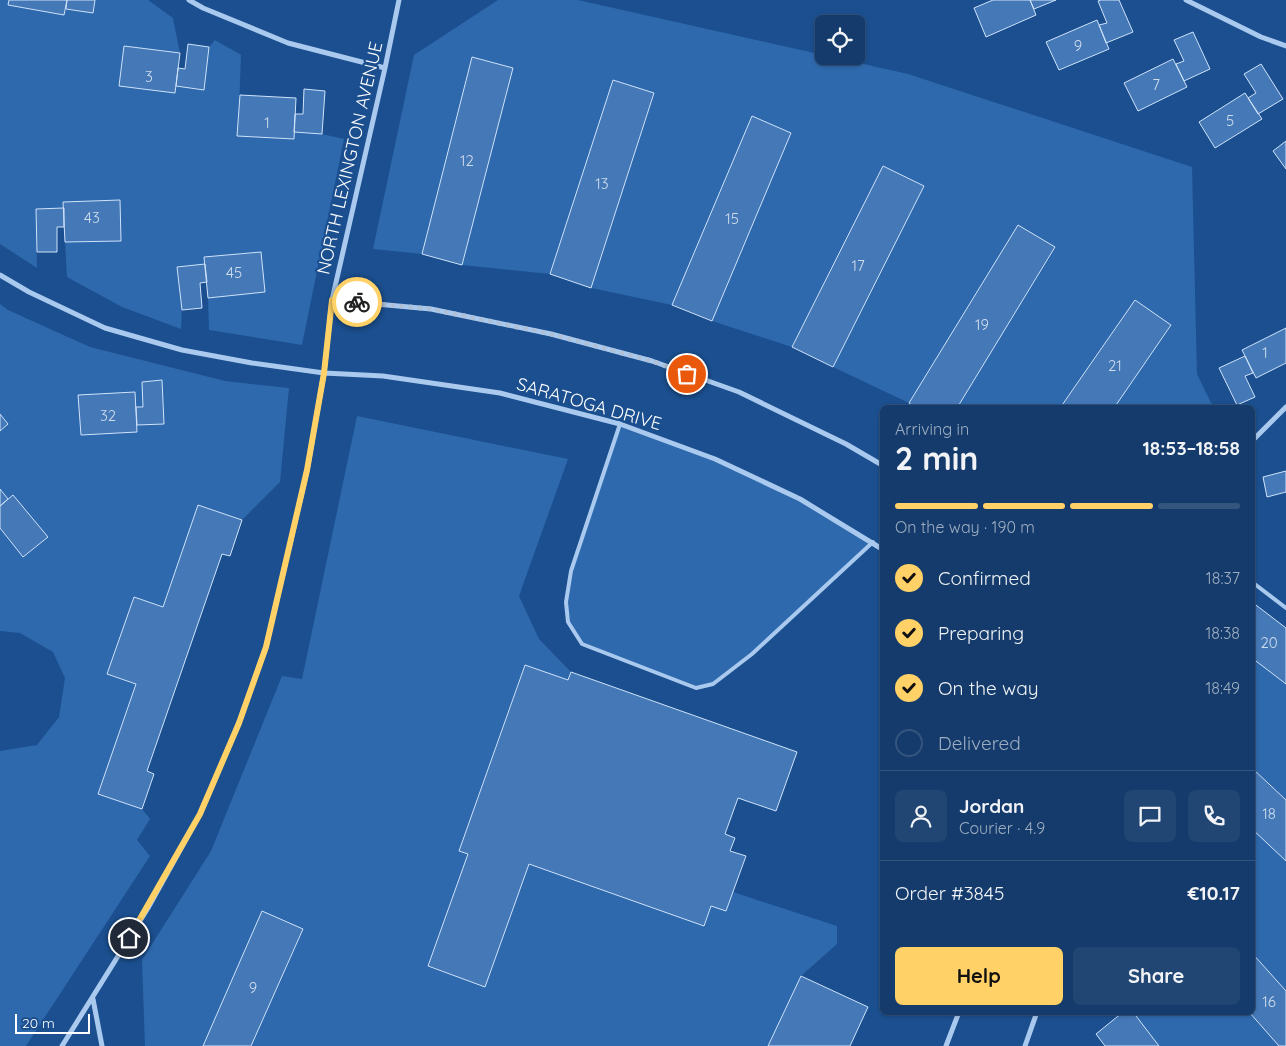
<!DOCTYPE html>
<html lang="en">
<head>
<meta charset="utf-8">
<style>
	:root { --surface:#143b6b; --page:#214673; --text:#f1f3f6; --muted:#9dadc1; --line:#33557e; --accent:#ffd166 }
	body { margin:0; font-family:Quicksand,sans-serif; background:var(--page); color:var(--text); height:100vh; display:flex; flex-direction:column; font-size:19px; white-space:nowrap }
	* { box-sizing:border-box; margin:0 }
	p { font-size:16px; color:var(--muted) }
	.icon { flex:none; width:28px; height:28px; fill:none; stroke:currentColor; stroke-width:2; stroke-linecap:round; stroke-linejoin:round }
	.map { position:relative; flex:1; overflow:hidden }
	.details { position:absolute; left:880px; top:405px; width:375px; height:610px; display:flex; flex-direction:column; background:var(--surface); border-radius:8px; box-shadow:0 1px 4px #0004,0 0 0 1px var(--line) }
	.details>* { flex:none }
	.fabs { position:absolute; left:815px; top:15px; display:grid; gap:10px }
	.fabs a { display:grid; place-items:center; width:50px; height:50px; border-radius:8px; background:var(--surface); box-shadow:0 1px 4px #0004,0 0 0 1px var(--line); font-size:25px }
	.scale { position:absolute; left:15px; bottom:12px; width:75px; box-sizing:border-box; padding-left:5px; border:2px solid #fff; border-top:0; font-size:14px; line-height:18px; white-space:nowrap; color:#fff; -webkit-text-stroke:4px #1b4f8f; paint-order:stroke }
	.pin { position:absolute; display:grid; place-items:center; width:42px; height:42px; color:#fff; margin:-21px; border:2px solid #fff; border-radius:50%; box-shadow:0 1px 5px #0007 }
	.courier { position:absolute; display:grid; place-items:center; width:50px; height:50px; margin:-25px; border:4px solid #ffd166; border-radius:50%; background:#fff; color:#222; box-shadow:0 1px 6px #0007 }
	.headline em { font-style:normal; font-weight:700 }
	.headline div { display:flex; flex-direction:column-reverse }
	.headline { display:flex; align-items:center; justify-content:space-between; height:85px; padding:0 15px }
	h1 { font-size:32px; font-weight:700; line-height:38px }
	.bar { display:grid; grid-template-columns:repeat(4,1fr); gap:8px 5px; align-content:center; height:60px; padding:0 15px }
	.bar i { height:6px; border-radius:4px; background:var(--line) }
	.bar .selected { background:var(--accent) }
	.bar p { grid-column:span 4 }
	.line { display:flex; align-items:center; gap:12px; padding:0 15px; border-top:1px solid var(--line) }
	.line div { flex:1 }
	.round { display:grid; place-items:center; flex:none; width:52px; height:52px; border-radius:8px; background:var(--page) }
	ol { padding:0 15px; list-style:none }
	li { display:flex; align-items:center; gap:15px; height:55px }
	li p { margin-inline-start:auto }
	li .icon { padding:5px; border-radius:50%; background:var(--accent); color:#111; stroke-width:4 }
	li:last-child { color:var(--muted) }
	li i { width:28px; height:28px; border:2px solid var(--line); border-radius:50% }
	.cta { display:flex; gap:10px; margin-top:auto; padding:10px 15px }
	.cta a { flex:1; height:58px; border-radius:8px; background:var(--accent); color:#111; font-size:20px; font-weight:700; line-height:58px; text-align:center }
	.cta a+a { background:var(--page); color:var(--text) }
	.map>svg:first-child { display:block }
	.green { fill:#2e69ad }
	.building { fill:#4478b7; stroke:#cfe3fa }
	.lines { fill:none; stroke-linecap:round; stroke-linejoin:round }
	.service { stroke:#a9c9ee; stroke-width:4 }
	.minor { stroke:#a9c9ee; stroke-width:5 }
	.done { stroke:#afc1d8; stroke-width:5; stroke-dasharray:0 9 }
	.route { stroke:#ffd166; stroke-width:6 }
	.labels { text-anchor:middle; stroke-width:4.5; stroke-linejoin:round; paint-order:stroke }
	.number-label { font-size:15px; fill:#d0dded }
	.street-label { font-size:18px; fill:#fff; stroke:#1b4f8f }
</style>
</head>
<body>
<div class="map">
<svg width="1286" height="1046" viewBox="0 0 1286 1046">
	<rect width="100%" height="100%" fill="#1b4f8f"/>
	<path class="green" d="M0,0h9v5l55,10 2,-6 27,4 2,-13h53l25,18 7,35 -56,-7 -5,40 56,7 1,-7 28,4 5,-43 6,-7 26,15 -3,81 56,3v-7l28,2 22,5 -42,206 -93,-15 -1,-32 57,-6 -5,-40 -55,5v7l-28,3 5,43 -1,19 -59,-22 -55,-30 -2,-35 56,-1 -1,-41 -56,2v6l-28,1 1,59 -37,-24z
		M498,0h80l330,74 284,93 5,207 16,33h-99l57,-81 -36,-26 -75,107h-103l98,-159 -37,-23 -109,178 -76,-36 91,-181 -41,-20 -91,181 -80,-26 79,-188 -39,-17 -80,189 -81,-17 63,-194 -40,-14 -64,194 -88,-9 51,-197 -40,-11 -51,197 -49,-5 41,-194z
		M0,304l8,6 82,37 135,34 64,7 -9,94 -38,38 -44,-15 -35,102 -29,-10 -27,77 29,10 -38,110 44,15 8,10 -13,21 13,16 -124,190h-26v-295l37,-6 22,-28 6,-39 -12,-26 -33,-19 -20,-2v-103l23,29 25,-20 -35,-42 -5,4 -8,-10v-58l8,-7 -8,-10z
		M357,416l211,43 -49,137 20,43 32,33 -3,8 -44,-14 -65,185 9,3 -40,113 57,19 44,-122 175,61 7,-19 15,5 7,-19 104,34v18l-36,32 -33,70h-517l52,-116 -41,-18 -59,134h-58l-3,-86 69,-109 71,-175 20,3z
		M620,424l95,35 85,40 73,43 -121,112 -39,30 -17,4 -114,-44 -14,-22 -2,-20 5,-31z
		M1253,658l33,26v116l-33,-32z
		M1252,829l34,32v130l-33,-38z
		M1133,1013h116l30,33h-120z"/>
	<path class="building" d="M9,0h58l-3,15 -56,-10z
		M67,0h28l-2,13 -27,-4z
		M993,0h37l6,15 -50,22 -12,-29z
		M1030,0h26l-22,9z
		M1101,0h18l14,32 -27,11 -7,-18 8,-2 -9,-22z
		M1097,20l12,29 -50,21 -13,-28z
		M1193,32l17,37 -26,12 -8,-17 8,-3 -10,-21z
		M188,44l21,3 -5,43 -28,-4 2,-18 7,1z
		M124,46l56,7 -5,40 -56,-7z
		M472,57l41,11 -51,197 -40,-11z
		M1173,59l14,28 -49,24 -14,-28z
		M1261,64l22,35 -25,15 -10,-16 8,-5 -12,-19z
		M613,80l41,13 -63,195 -41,-14z
		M304,89l21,2 -3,43 -28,-2 1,-18h8z
		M1245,93l17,26 -47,29 -16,-26z
		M240,95l56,3 -2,41 -57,-3z
		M752,116l39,17 -79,188 -40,-16z
		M1286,141v28l-13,-18z
		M883,166l41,20 -91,181 -41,-20z
		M120,200l1,41 -56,1 -2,-40z
		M64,208v19h-7v25h-20l-1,-43z
		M1018,225l37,22 -98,161h-41l-7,-5z
		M261,252l4,40 -57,6 -4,-41z
		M205,264l2,18 -7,1 2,25 -20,2 -5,-43z
		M1135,300l36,25 -57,83h-54z
		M1286,328v35l-30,15 -14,-28z
		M1245,356l8,17 -8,3 10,21 -18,8 -18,-37z
		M162,380l2,44 -27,1 -1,-18h7l-1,-25z
		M135,392l2,40 -56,3 -3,-40z
		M0,414l8,10 -8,7z
		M1286,471v21l-19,5 -4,-20z
		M0,489l8,10 -8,7z
		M13,495l35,42 -25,20 -23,-29v-22z
		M198,505l44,15 -12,36 -8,-2 -75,217 7,3 -12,35 -44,-15 38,-110 -29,-10 27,-77 29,10z
		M1252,602l34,26v56l-34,-26z
		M525,665l43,15 3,-8 226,80 -21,59 -38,-13 -13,36 10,4 -5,13 16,5 -20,55 -15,-5 -7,20 -175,-62 -44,123 -57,-21 40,-112 -9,-3z
		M1252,768l34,32v61l-34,-32z
		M262,911l41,18 -52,117h-48z
		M1252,953l34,38v55h-7l-30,-34h3z
		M801,976l67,31 -18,39h-82z
		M1123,1012h10l26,34h-54l-9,-12z"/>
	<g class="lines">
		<path class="service" d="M620,424l-49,147 -5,31 2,20 14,22 114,44 17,-4 39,-30 121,-112
			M1252,582l34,26"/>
		<path class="minor" d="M189,0l14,8 85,35 97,25
			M1186,0l75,37 25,9
			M0,275l29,17 76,36 77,22 70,13 72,10 59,3 117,17 120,31 95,35 85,40 82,50
			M332,300l99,9 120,25 101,27 87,31 107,52 36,21
			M1252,441l34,-34
			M93,999l9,47
			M62,1046l86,-138 52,-94 39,-91 27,-76 41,-176 17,-98 8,-73 53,-232 14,-68
			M946,1046l13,-34
			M1025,1046l12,-34"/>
	</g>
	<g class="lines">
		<path class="done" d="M357,302l74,7 120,25 101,27 35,13"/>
		<path class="route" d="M129,938l71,-124 39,-91 27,-76 41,-177 17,-97 8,-73 25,2"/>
	</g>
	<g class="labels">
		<g class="number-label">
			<text x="1078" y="51">9</text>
			<text x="149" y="82">3</text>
			<text x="1156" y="90">7</text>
			<text x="1230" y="126">5</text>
			<text x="267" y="128">1</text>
			<text x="467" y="166">12</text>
			<text x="602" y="189">13</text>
			<text x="92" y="223">43</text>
			<text x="732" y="224">15</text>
			<text x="858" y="271">17</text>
			<text x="234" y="278">45</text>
			<text x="982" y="330">19</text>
			<text x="1265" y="358">1</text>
			<text x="1115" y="371">21</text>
			<text x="108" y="421">32</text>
			<text x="1269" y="648">20</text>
			<text x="1269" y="819">18</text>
			<text x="253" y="993">9</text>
			<text x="1269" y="1007">16</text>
		</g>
		<g class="street-label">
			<text transform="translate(350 158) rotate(-77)" y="6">NORTH LEXINGTON AVENUE</text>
			<text transform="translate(589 404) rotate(16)" y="6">SARATOGA DRIVE</text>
		</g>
	</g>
</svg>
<div class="fabs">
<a><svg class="icon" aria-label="locate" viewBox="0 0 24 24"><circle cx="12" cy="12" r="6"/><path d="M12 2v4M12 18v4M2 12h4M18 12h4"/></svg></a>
</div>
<div class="scale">20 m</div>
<div class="pin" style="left:687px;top:374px;background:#ea580c"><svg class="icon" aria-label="bag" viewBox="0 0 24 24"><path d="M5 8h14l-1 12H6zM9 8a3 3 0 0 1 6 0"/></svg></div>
<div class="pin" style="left:129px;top:938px;background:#1f2937"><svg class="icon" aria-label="home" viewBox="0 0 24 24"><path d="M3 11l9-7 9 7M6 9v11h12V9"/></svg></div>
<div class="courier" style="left:357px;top:302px"><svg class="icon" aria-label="bike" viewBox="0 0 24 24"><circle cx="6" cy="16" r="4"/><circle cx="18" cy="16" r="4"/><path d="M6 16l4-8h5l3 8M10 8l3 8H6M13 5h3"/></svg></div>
<section class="details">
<div class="headline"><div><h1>2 min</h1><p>Arriving in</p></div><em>18:53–18:58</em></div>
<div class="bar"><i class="selected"></i><i class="selected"></i><i class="selected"></i><i></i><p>On the way · 190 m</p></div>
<ol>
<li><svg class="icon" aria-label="check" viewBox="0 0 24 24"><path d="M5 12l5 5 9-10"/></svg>Confirmed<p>18:37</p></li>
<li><svg class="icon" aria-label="check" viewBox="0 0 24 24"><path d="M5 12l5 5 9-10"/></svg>Preparing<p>18:38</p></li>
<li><svg class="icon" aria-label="check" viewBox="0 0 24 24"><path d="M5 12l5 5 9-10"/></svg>On the way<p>18:49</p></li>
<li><i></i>Delivered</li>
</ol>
<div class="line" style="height:90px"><a class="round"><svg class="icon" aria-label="person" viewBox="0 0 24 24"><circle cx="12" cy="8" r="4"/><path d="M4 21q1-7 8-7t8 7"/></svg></a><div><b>Jordan</b><p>Courier · 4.9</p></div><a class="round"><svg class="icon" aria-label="chat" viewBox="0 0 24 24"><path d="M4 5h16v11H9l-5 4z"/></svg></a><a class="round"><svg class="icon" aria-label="phone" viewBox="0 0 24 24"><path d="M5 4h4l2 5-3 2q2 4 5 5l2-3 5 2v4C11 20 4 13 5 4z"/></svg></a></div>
<div class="line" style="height:65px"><div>Order #3845</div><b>€10.17</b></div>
<div class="cta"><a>Help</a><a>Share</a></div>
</section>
</div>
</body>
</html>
